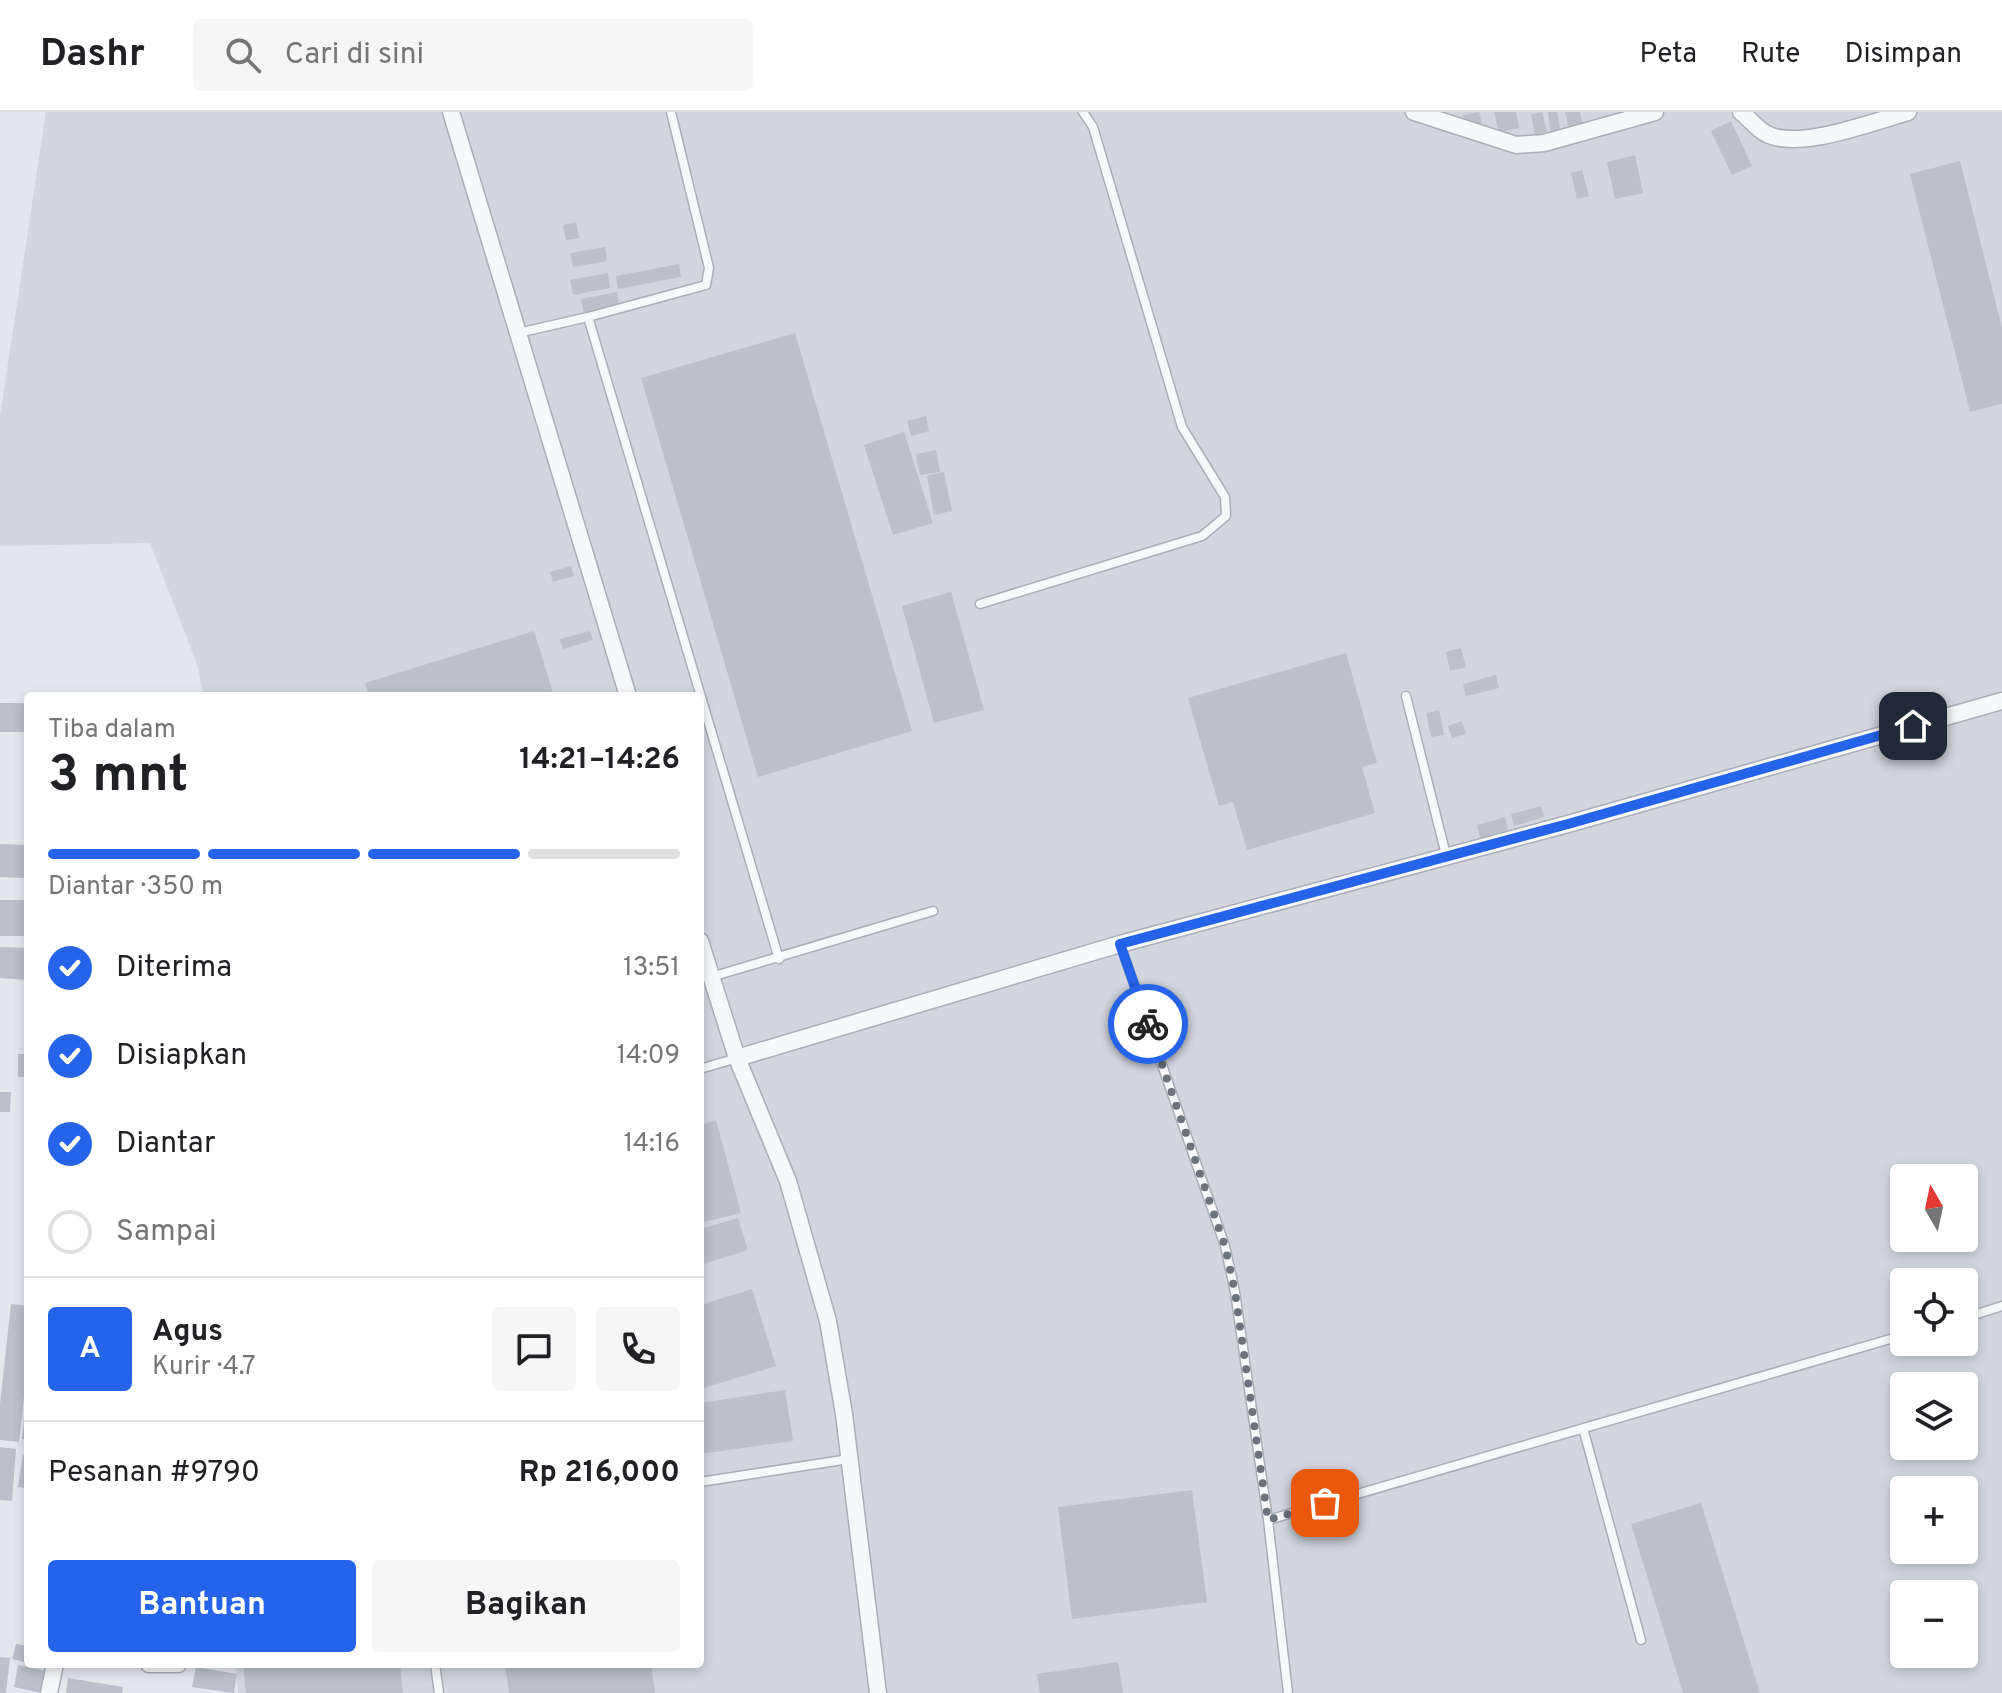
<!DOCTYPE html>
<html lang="id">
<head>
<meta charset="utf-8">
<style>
	:root { --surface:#fff; --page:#f6f6f6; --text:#202124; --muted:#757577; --line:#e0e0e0; --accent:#2563eb }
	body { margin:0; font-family:Overpass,sans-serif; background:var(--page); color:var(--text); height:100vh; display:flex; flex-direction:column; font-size:30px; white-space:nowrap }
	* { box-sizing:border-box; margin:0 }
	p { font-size:26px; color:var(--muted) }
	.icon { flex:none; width:44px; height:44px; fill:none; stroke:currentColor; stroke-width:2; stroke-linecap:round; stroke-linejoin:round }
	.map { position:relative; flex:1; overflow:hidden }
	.drawer { position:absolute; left:24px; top:580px; width:680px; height:976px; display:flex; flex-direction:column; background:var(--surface); border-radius:8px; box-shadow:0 4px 12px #0003 }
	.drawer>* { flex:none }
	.needle { width:52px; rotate:351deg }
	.buttons { position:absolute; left:1890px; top:1052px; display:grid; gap:16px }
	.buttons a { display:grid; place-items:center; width:88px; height:88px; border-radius:8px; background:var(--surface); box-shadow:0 4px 12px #0003; font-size:40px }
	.pin { position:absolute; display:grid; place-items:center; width:68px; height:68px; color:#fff; margin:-34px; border-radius:16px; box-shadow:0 4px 12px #0006 }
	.courier { position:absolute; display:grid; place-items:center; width:80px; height:80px; margin:-40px; border:6px solid #2563eb; border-radius:50%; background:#fff; color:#222; box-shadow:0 2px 10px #0007 }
	.head em { font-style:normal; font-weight:700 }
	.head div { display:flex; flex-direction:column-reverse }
	.head { display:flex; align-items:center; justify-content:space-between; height:136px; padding:0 24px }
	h1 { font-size:52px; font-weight:700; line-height:60px }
	.bar { display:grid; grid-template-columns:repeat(4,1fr); gap:12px 8px; align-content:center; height:96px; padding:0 24px }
	.bar i { height:10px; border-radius:6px; background:var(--line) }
	.bar .on { background:var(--accent) }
	.bar p { grid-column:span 4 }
	.line { display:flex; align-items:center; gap:20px; padding:0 24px; border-top:2px solid var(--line) }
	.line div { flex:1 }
	.round { display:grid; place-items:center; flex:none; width:84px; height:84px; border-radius:8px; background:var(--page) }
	ol { padding:0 24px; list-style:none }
	li { display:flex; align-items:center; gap:24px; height:88px }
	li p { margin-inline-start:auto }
	li .icon { padding:8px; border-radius:50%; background:var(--accent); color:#fff; stroke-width:4 }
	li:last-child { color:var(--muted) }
	li i { width:44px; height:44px; border:4px solid var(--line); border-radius:50% }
	.cta { display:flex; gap:16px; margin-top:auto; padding:16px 24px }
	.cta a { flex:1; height:92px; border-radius:8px; background:var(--accent); color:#fff; font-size:32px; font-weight:700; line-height:92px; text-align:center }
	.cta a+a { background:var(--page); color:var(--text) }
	header { display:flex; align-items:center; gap:48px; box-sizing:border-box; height:112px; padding:0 40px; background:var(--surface); border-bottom:2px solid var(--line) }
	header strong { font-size:38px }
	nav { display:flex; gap:44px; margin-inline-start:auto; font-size:28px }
	.search { width:560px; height:72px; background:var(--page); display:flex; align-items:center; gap:20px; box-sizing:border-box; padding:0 28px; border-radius:8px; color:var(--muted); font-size:30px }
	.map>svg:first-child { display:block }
	.built { fill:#d2d6de; fill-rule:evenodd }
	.building { fill:#bbc0ca }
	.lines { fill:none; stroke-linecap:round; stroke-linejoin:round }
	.service-casing { stroke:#a9aeb7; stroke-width:11 }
	.minor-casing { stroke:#a9aeb7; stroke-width:19 }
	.service { stroke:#f7f8fa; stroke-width:8 }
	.minor { stroke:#f7f8fa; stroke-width:16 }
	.done { stroke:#6c737f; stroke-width:8; stroke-dasharray:0 14.4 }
	.route { stroke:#2563eb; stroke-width:10 }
</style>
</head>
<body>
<header>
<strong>Dashr</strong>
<div class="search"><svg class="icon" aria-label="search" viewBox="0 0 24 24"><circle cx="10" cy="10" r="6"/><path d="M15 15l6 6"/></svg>Cari di sini</div>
<nav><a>Peta</a><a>Rute</a><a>Disimpan</a></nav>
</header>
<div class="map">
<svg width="2002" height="1581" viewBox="0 0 2002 1581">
	<rect width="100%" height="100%" fill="#e4e7ec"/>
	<path class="built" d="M46,0h1956v1581h-1764l-2,-29h464v-968h-496l-7,-32 -47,-121 -150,3v-130zM1904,1066h60v60h-60zM1904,1170h60v60h-60zM1904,1274h60v60h-60zM1904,1378h60v60h-60zM1904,1482h60v60h-60z"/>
	<path class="building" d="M1479,0l3,12 -16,4 -3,-13z
		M1494,0h22l3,16 -20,4z
		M1542,0l5,20 -12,3 -4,-21z
		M1548,0h9l4,23 -10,1z
		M1565,0h15l3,14 -14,4z
		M1731,9l21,45 -20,9 -21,-44z
		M1635,43l8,38 -28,6 -8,-37z
		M1960,49l42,167v76l-32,8 -60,-238z
		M1582,58l7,26 -12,3 -6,-26z
		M576,110l3,16 -13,2 -3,-15z
		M605,135l2,14 -34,6 -3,-14z
		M679,152l2,13 -63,12 -2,-13z
		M608,161l2,15 -37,7 -3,-15z
		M617,180l3,16 -36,7 -3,-16z
		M795,221l117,398 -154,46 -117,-399z
		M926,304l3,15 -18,5 -4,-15z
		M904,320l29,91 -40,12 -29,-90z
		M936,338l4,22 -20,3 -4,-21z
		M944,360l8,39 -18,4 -7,-39z
		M571,454l3,10 -21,6 -3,-10z
		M951,480l33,118 -50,13 -32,-117z
		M534,519l20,65h-185l-4,-13z
		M590,519l3,9 -30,9 -3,-10z
		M1461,536l5,19 -16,4 -4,-19z
		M1346,541l31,110 -15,4 13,46 -128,37 -14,-48 -14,4 -31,-108z
		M1496,563l3,13 -33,8 -3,-12z
		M0,591h28v29h-28z
		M1439,598l5,25 -13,2 -5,-24z
		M1462,609l4,13 -14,4 -4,-12z
		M1541,694l3,11 -30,9 -3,-12z
		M1505,705l3,13 -28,8 -3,-13z
		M0,732l26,1 -2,33 -24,-1z
		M0,788h28v36h-28z
		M0,835l28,1 -1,32 -27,-2z
		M18,942h10v23h-10z
		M0,980h11l-1,20h-10z
		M716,1008l25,93 -41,10v-98z
		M738,1106l10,32 -48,15v-36z
		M752,1177l24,77 -76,23v-84z
		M11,1192l17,2v54l-9,82 -19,-2v-36z
		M785,1278l8,51 -93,13v-51z
		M26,1293h2v34h-6z
		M0,1335l16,2 -4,52 -12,-1z
		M23,1343l5,1v32l-10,-1z
		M1192,1378l15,112 -135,17 -14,-112z
		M1701,1391l59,190h-77l-52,-169z
		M16,1532l12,2v17l-16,-4z
		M0,1545l10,1 -4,35h-6z
		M1118,1550l5,31h-83l-3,-19z
		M243,1552h157l3,29h-157z
		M505,1552h146l4,29h-146z
		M18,1553l28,6 -5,22 -27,-6z
		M196,1555l41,7 -3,19 -42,-6z
		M68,1566l55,9 -1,6h-56z"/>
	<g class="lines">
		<defs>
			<path id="service" d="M671,0l38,156 -3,17 -118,32 191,642
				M518,221l70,-16
				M980,492l222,-68 24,-20 -1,-19 -43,-70 -89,-300 -10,-15
				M1406,584l40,159
				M1120,832l105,302 10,46 33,228 636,-185
				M711,865l222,-66
				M700,957l37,-11
				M1964,1206l38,-12
				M1583,1316l58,212
				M700,1370l149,-23
				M1268,1408l20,173
				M435,1552l4,29"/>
			<path id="minor" d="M451,0l177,584
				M1414,0l102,33 28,-2 111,-31
				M1741,0c8,6 15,16 24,21 31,19 110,-12 143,-21
				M700,829l37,117 51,123 40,140 16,93 34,279
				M737,946l383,-114 448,-120 434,-123
				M149,1552h29
				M49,1581l6,-29"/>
		</defs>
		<use href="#service" class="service-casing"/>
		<use href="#minor" class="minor-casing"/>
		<use href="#service" class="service"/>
		<use href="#minor" class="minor"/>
	</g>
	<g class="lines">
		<path class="done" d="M1148,912l77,222 10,46 33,228 57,-17"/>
		<path class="route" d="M1148,912l-28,-80 448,-120 345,-98"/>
	</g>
</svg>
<div class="buttons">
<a><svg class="needle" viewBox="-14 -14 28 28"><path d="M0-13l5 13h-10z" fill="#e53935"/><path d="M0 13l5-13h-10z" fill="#757577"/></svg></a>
<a><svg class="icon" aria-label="locate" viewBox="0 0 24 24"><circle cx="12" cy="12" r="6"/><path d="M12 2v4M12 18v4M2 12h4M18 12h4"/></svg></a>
<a><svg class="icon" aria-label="layers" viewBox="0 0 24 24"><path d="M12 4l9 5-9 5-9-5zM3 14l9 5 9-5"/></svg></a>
<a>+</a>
<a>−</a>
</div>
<div class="pin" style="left:1325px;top:1391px;background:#ea580c"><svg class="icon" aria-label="bag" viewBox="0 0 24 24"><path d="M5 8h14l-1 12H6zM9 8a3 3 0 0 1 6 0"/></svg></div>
<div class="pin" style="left:1913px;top:614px;background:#1f2937"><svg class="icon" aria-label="home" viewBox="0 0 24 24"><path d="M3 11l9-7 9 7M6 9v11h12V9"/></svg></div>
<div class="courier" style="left:1148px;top:912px"><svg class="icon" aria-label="bike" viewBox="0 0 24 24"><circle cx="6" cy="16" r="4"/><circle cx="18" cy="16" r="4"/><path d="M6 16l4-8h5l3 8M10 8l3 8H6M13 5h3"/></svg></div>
<section class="drawer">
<div class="head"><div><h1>3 mnt</h1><p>Tiba dalam</p></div><em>14:21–14:26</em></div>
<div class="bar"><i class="on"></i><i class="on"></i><i class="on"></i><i></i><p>Diantar · 350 m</p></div>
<ol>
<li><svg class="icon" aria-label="check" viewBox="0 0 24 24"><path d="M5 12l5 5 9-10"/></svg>Diterima<p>13:51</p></li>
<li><svg class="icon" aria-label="check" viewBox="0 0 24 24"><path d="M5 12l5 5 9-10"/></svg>Disiapkan<p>14:09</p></li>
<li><svg class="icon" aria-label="check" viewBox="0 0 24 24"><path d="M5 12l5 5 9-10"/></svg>Diantar<p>14:16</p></li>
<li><i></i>Sampai</li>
</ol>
<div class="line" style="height:144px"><b class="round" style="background:var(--accent);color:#fff">A</b><div><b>Agus</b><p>Kurir · 4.7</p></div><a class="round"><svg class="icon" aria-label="chat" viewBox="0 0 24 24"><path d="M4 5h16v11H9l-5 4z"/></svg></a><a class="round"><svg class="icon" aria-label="phone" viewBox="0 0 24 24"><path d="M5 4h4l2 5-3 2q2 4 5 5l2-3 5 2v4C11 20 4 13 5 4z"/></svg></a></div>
<div class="line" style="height:104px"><div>Pesanan #9790</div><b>Rp 216,000</b></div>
<div class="cta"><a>Bantuan</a><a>Bagikan</a></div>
</section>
</div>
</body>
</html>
